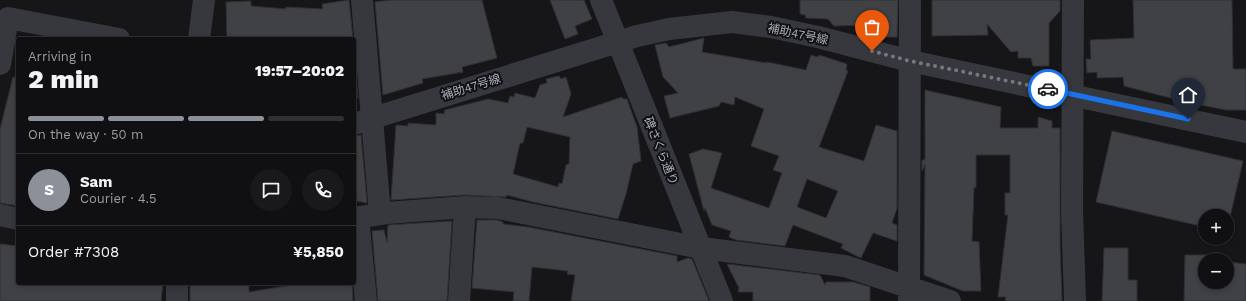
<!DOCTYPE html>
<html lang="en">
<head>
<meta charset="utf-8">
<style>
	:root { --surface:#101012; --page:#19191b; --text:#f1f3f6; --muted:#9c9d9f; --line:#303032; --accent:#8c9099 }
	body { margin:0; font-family:"Work Sans","Noto Sans JP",sans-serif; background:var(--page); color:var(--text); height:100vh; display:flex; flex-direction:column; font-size:15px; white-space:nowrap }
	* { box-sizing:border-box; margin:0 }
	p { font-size:13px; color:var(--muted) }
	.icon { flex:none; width:22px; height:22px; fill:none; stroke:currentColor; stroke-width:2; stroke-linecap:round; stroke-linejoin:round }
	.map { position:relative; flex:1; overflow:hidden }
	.sheet { position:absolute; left:16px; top:37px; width:340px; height:248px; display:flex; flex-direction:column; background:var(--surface); border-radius:4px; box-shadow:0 2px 6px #0003,0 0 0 1px var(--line) }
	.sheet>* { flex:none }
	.tools { position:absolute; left:1198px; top:209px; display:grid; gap:8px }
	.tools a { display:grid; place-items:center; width:36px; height:36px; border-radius:50%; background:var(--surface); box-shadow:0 2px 6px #0003,0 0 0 1px var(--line); font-size:20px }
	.pin { position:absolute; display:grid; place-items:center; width:34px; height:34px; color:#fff; margin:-41px -17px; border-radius:50% 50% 50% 0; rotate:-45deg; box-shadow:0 0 4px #0007 }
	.pin .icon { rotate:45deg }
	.courier { position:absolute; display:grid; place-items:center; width:40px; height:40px; margin:-20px; border:3px solid #1a73e8; border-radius:50%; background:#fff; color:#222; box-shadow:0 1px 5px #0007 }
	.head em { font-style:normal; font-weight:800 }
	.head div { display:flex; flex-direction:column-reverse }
	.head { display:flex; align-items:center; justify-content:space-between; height:68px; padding:0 12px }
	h1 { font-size:26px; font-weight:800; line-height:30px }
	.bar { display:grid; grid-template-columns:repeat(4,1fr); gap:6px 4px; align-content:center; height:48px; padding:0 12px }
	.bar i { height:5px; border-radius:3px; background:var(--line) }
	.bar .current { background:var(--accent) }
	.bar p { grid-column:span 4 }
	.line { display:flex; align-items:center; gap:10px; padding:0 12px; border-top:1px solid var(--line) }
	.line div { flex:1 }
	.round { display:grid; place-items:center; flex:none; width:42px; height:42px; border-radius:21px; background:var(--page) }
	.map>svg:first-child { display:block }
	.building { fill:#404145; stroke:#303034; fill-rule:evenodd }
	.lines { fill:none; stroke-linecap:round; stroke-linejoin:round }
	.minor { stroke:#37383d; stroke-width:22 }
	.tertiary { stroke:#37383d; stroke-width:22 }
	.done { stroke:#757880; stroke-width:4; stroke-dasharray:0 7.2 }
	.route { stroke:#1a73e8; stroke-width:5 }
	.labels { text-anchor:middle; stroke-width:4; stroke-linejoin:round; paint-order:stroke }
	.street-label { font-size:12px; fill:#a8adb8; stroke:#111113 }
</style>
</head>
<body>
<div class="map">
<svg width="1246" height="301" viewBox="0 0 1246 301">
	<rect width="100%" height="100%" fill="#161618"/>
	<path class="building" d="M349,0l4,39h-126l-1,-37 25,-1v5l35,3v-2l37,2 -1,-5z
		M391,0h91l15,58 -35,9 1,5 -41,7 1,4 -40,12 -8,-93z
		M550,0h34l8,19 -17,7 3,8 -13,5z
		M800,0h98l-1,37h-11v-3h-21v-9l-31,1 -6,-7 -22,-1 -1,-3 -5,-1z
		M932,0h128v11l-11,12v43h-16l-2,-8h-13v-7l-7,1 -24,-28 1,11 -56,1z
		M1133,0h99l1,69h13v41h-20l-40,-8 -62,-16 -1,-9 -26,1v-6l-10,1 -1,-14h5l-1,-19 44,-2z
		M704,38l-2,14 65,11v-1l39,8 5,-15 7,2 1,-2 28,9 -1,6 2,1 -29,76 45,14 12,-36 21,6v77l-5,15 5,2v16l-24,-8 -12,25 -20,-10 2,-4 -50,-19 -8,21 -49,-6 -7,-3 2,-6 -19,-6 -7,-17 -1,3 -15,-57 14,-5 19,4 -11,35 58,20 13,-35 -9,-3 6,-14 -28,-10 13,-37 -29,-12 -1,8 -13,-3 -2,4 -49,12 -6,-22 14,-3 -15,-16 -8,-32 11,-2 3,4zM807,179l31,12 -12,27 -29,-11z
		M354,54l4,44h-4z
		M559,76l2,3 5,-2 5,17 -8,23 59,-20 1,2h4l10,28 4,34 -8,3 -7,30 -8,25 -85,-17 -26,-7 -1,2 -42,-2 -73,5 5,-75 12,1v-3l28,2v-12l8,1 1,-4 43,-11 20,4 2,-7 4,1 1,-4 20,5 5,-13 7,-2 -1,-4zM527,127l43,10 -1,27 -3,1 -4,19 -3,-1 -1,4 -45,-13 7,-31h3z
		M13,77l5,1v128l-18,-3v-74z
		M925,90l76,17 -1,21h38v-11l14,4v7h8v117l2,56h-55l-2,-1 1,-3h-8l10,-82h-3v-22h5v-38h-34v32l-2,1 -2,53 7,1 2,49h-18l-39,-16 1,-111 -3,7v-11h3z
		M1112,131l131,30 -16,69v-14h-22v11l-109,-25z
		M361,135l6,68 -10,-2 -3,-65z
		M477,220h20l6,2v2l25,3 149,29v6l11,-4 4,1 17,42h-138l4,-26 -8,-1 1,-3 -36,-4 -3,34h-16l1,-9 -42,-4z
		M452,221l-5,80h-69l-6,-70 12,-1 3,13 1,-18z
		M0,244l18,2v37h145l-2,18h-161z
		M1104,248h24v32h9v21h-35z
		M1185,255h36l-1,5h-15v22h22v-20l19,2v37h-62z
		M727,264l93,11 5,10 1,-3h27l17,5v14h-117v-9h-15l1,-4z
		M192,283h57v9l54,-9h49l1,18h-163v-17z"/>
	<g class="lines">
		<path class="minor" d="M362,0l18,214
			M1073,0l-1,211 3,90
			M199,39l5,-39
			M0,64l8,-46 111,21
			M0,215l18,4
			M358,217l8,84
			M354,218l33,-5 78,-6 33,1 203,40 144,18 105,35
			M177,301v-18
			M459,301l6,-94
			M909,301l1,-301"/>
		<path class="tertiary" d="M601,0l121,301
			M354,124l283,-88 32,-7 63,-7 39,5 47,10 92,24 336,71"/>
	</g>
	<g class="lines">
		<path class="done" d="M872,51l38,10 138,28"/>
		<path class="route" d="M1048,89l140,30"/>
	</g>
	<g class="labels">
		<g class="street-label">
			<text transform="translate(798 34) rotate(12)" y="4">補助47号線</text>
			<text transform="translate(471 87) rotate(-17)" y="4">補助47号線</text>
			<text transform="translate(661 151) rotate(68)" y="4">碑さくら通り</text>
		</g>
	</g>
</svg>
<div class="tools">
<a>+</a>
<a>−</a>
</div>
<div class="pin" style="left:872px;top:51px;background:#ea580c"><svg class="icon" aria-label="bag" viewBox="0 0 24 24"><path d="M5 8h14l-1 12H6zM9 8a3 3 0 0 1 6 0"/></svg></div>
<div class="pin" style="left:1188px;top:119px;background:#1f2937"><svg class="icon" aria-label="home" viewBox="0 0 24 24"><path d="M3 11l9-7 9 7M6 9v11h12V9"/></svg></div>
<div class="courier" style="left:1048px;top:89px"><svg class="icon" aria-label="car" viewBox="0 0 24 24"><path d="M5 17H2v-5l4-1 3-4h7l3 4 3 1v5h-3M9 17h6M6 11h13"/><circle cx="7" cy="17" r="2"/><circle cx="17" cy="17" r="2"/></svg></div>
<section class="sheet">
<div class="head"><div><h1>2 min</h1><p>Arriving in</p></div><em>19:57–20:02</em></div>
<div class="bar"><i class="current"></i><i class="current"></i><i class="current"></i><i></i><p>On the way · 50 m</p></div>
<div class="line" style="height:72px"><b class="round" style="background:var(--accent);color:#fff">S</b><div><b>Sam</b><p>Courier · 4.5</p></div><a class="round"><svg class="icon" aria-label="chat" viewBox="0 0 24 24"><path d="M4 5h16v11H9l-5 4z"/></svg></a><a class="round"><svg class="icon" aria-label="phone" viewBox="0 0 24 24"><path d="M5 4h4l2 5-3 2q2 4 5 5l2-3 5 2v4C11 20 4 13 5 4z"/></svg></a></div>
<div class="line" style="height:52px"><div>Order #7308</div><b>¥5,850</b></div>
</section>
</div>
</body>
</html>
